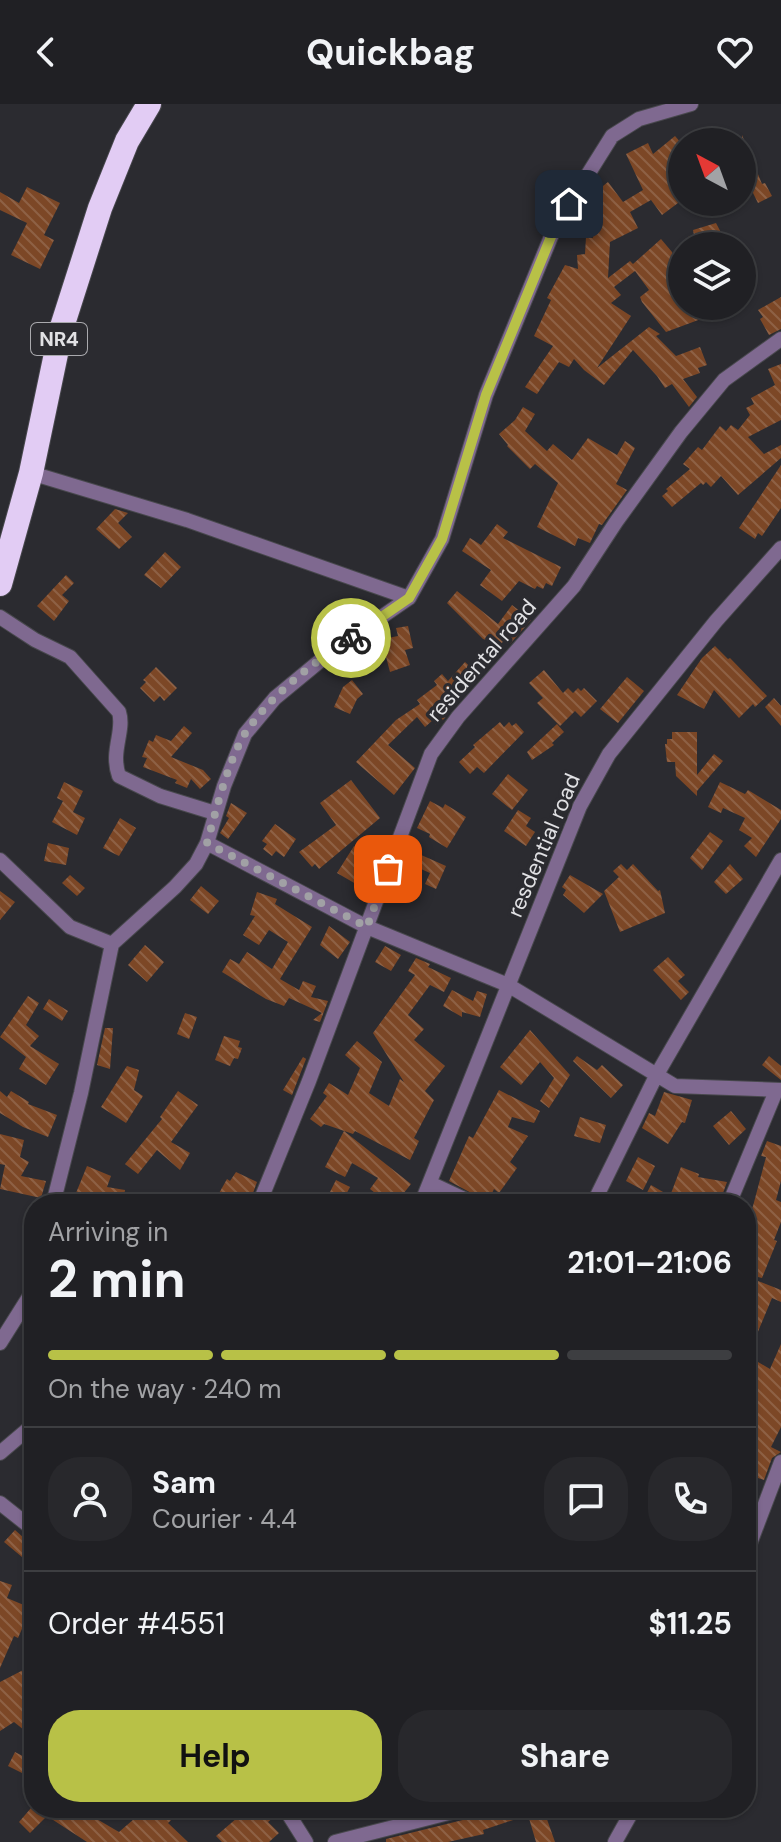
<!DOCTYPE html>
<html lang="en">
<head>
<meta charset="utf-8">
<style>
	:root { --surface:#202024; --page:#28282c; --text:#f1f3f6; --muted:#a2a3a6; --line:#3d3e41; --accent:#b8c147 }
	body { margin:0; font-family:"DM Sans",sans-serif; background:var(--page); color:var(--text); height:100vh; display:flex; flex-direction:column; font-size:30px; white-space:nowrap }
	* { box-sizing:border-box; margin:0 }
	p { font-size:26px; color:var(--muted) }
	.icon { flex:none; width:44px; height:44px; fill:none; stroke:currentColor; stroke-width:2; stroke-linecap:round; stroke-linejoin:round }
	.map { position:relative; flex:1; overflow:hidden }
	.side { position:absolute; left:24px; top:1090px; width:732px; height:624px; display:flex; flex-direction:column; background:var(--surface); border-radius:32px; box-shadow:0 2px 6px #0004,0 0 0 2px var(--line) }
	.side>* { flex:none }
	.needle { width:52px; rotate:319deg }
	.fabs { position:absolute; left:668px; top:24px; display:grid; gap:16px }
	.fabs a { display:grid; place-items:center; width:88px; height:88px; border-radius:50%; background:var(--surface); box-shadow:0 2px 6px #0004,0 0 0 2px var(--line); font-size:40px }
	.pin { position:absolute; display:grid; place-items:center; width:68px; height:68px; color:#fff; margin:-34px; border-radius:16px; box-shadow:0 4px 12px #0006 }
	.courier { position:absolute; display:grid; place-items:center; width:80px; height:80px; margin:-40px; border:6px solid #b8c147; border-radius:50%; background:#fff; color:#222; box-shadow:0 2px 10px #0007 }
	.overview em { font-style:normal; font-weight:700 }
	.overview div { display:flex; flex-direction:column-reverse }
	.overview { display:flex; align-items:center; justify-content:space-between; height:136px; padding:0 24px }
	h1 { font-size:52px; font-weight:700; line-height:60px }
	.bar { display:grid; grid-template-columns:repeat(4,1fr); gap:12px 8px; align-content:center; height:96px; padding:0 24px }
	.bar i { height:10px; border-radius:6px; background:var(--line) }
	.bar .current { background:var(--accent) }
	.bar p { grid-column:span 4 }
	.line { display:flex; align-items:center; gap:20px; padding:0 24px; border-top:2px solid var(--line) }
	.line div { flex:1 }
	.round { display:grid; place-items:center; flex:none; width:84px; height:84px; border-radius:32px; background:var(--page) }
	.button { display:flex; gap:16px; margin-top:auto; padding:16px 24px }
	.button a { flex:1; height:92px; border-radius:32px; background:var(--accent); color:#111; font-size:32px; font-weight:700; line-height:92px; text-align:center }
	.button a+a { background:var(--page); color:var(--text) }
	header { display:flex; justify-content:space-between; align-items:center; height:104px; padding:0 24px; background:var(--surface); font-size:36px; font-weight:700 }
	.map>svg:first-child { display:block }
	.building { fill:url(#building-back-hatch) }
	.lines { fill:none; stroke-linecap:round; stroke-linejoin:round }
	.street-casing { stroke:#48484d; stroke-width:16 }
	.highway-casing { stroke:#48484d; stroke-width:26 }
	.street { stroke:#7f6990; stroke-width:14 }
	.highway { stroke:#e2ccf4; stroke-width:24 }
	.done { stroke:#a1a1a5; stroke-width:8; stroke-dasharray:0 14.4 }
	.route { stroke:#b8c147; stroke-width:10 }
	.labels { text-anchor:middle; stroke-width:7; stroke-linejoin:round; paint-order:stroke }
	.shield { fill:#2b2b30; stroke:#aaaaae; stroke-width:2 }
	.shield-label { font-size:20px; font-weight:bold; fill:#e1e1e4 }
	.street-label { font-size:22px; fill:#e1e1e4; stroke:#2b2b30 }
</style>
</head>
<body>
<header><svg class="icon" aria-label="back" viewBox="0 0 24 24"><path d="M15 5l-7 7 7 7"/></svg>Quickbag<svg class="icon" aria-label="heart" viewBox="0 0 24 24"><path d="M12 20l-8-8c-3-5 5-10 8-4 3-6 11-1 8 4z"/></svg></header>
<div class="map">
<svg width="781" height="1738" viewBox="0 0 781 1738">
	<defs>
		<pattern id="building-back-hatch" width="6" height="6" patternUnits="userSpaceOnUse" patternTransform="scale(2)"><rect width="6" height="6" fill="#7c4726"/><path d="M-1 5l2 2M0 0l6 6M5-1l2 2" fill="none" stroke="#8e6145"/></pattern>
	</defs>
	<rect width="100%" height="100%" fill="#2b2b30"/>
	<path class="building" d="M742,31l20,49 3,-1 7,13 -14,7 -9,-18 -7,3z
		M675,32l7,8v56l-20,15 -11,-15 -21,12 8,16 -28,14 -2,36 22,-17 3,3 28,-25 11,13 10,22v32h15l4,13 -35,13 -24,-30 -2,-5 9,-7 -14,-19 -21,16 7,8 -10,8 20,13 -34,52 52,-41 11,7 -4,2 20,20 24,-9 7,18 -9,3 2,5 -17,6 14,18 -8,10 -17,-23 -7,4 -8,-12 -24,-26 -29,35 -20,-15 -10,-11 -5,8 -10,-5 -22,32 -12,-7 28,-41 -19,-10 17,-36 -4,-2 18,-33 13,4 -1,-14 8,-1 1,-17 7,1 -6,-30 11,-18 10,-8 15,20 20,-12 -17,-36 22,-11 5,11z
		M27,83l33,16 -16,32 10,5 -14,29 -29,-14 16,-32 -27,-13v-18l19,11z
		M716,119l12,23h-37l-3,-9 6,-2 -1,-5z
		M781,193v32l-12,6 -9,-16 3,-2 -5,-7z
		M781,260v56l-33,17 16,17 17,-9v13l-43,37 -17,-19 -10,11 -5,-5 -3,3 -2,-2 -29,24 -10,-11 6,-5 -2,-2 24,-20 -7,-5 15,-17 4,3 18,-24 6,5 5,-6 7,5 12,-15 -4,-7 8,-4 -3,-6 24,-13 -7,-16z
		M523,303l12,7 -10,17 22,20 6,-7 19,16 16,-22 29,17 8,-14 10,7 -19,36 11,6 -25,35 -3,-1 -9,19 -12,-5 -3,8 -38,-19 21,-44 -23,-19 -5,5 -23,-23 1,-1 -9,-11 16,-14z
		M781,361v43l-19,28 -4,-3 -3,6 -16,-11z
		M115,405l13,4 -10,10 14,14 -13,12 -23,-20z
		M497,420l11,8 -5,6 58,29 -9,19 -6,-3 -3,6 -6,-3 -2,3 -16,-8 -17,20 -22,-16 11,-15 -29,-19 8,-13 11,7z
		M165,448l16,15 -20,21 -17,-13z
		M66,471l8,8 -12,12 7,6 -15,20 -17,-15z
		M457,487l41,33 14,-19 19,15 -21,24 -6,-5 -3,6 -18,-6 -36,-36z
		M408,522l5,22 -8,2 5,15 -20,7 -4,-15 -15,3 -4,-18 31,-6 -2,-8z
		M715,542l13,13 2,-1 37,38 -12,11 -2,-3 -14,14 -25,-28 -10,19 -27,-14 25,-37z
		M465,558l14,13 -7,8 -5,-4 -24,23 7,9 -6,8 -8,6 -3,-5 -8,7 -8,-10 -29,28 27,23 -21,27 -38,-33 40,-42 24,-16 -3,-4 20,-15 -3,-4 8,-7 6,7z
		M156,563l21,21 -13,13 -4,-5 -6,6 -14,-14 6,-6 -3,-2z
		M544,566l19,23 5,-5 5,5 5,-5 3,3 3,-3 13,13 -16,16 -6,-6 -15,15 -23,-23 6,-5 -14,-15z
		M627,573l17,14 -26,32 -18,-14z
		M352,576l11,14 -6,5 -7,15 -16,-7 9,-20z
		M774,594l7,8v20l-16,-19z
		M500,618l4,5 5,-5 3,4 4,-3 8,9 -40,41 -7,-6 -7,7 -11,-12 16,-15 -2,-2z
		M557,620l7,8 -12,11 2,2 -22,15 -5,-8z
		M184,622l8,7 -21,24 32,13 8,9 -11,10 -9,-10 -4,9 -12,-5 2,-3 -34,-13 4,-9 -5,-1 7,-17 4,2 3,-7 15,6z
		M672,628h25v43l17,-21 9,7 -26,30v5l-21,-20 -1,-14h-8l-2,-18h2v-5h5z
		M508,670l20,16 -16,20 -20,-16z
		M351,676l29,38 -61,51 -4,-5 -3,3 -13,-15 37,-27 -16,-22z
		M64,678l19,9 -10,21 12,6 -8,17 -25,-13 11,-21 -6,-3z
		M720,678l25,12 3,-4 33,20v9l-25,38 -12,-11 8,-8 -13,-8 6,-12 -22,-10 -2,5 -13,-6z
		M430,697l13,7 2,-4 21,13 -19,31 -18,-11 1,-3 -13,-6z
		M231,699l16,10 -19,26 -8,-6 9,-15 -3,-2z
		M518,706l13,8 -5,8 9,6 -9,14 -22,-15z
		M120,714l16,10 -17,28 -16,-8z
		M275,720l21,15 -12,18 -8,-6 -4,5 -9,-7 4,-5 -5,-3z
		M710,728l13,9 -21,29 -12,-12z
		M48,739l21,5 -3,17 -22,-4z
		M354,742l26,16 -12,29 -31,-18z
		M419,750l27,12 -10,23 -11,-5 5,-11 -16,-7z
		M621,760l6,6 6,-6 25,27 2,-1 5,23 -45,19 -16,-41 15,-14 -6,-6z
		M730,760l13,15 -17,15 -12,-12z
		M70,771l15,13 -8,8 -15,-13z
		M570,771l33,19 -19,19 -21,-18 3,-5 -4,-3z
		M201,782l18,15 -11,13 -18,-14z
		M0,787l15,11 -15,18z
		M257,788l20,7 -2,5 37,23 -32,52 19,11 4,-9 13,5 -5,11 17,4 -8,21 -7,-2 9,-7 -33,-15 -5,8 -18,-7 -44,-27 8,-13 9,5 8,-12 25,17 16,-27 -19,-12 -10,15 -16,-10 12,-19 -5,-1z
		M329,822l21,16 -12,17 -18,-14z
		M145,841l19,17 -17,20 -19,-17z
		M385,842l16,9 -10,16 -16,-9z
		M668,853l17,18 -7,6 11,11 -8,8 -28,-30z
		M416,854l14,6 -2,3 23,11 -7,14 -14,-7 -22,30 16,14 -10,11 31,26 -20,25 9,9 -20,38 5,3 -9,19 -55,-29 -2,3 -29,-10 -3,3 -11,-8 17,-23 -4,-3 6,-10 19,12 12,-27 -15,-13 12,-14 25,21 -13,31 20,13 11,-27 4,3 -31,-49 42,-58 -7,-4z
		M452,886l21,11 4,-10 10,3 -7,23 -18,-5v5l-19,-11z
		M28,892l11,7 -13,22 13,11 -9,10 29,18 -13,21 -27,-16 7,-12 -26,-20z
		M49,895l19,12 -6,10 -19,-12z
		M185,909l12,4 -8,22 -12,-5z
		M105,924h8l-3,41 -13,-4z
		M530,926l40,45 -21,33 -9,-7 14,-23 -14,-16 -19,23 -21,-18z
		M224,932l16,5 -2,6 4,1 -4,11 -4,-1 -4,8 -15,-6z
		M577,952l20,14 5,-5 21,20 -12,13 -38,-37z
		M769,952l12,10v14l-19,-15z
		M303,953l3,2 -14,36 -9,-5z
		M127,962l12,4 -5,20 9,6 -17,27 -25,-16z
		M499,986l41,21 -6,12 -22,-6 -4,10 20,9 -18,26 7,6 -18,25 -5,-4 -6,13 -39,-21 20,-45 4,2z
		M0,987l7,6 4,-6 18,11 -1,2 29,11 -9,22 -25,-10 -23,-14z
		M178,987l20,14 -27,37 19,11 -10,17 -23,-20 -19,24 -13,-10 37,-45 -2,-2z
		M664,988l28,8 -7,23 -3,-1 -14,22 -26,-16 7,-15 6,3z
		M731,1007l15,18 -17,16 -16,-19z
		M580,1013l26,8 -6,18 -26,-7z
		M344,1027l67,53 -16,20h-6l-19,-15 8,-11 -26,-15 -7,14 -20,-10z
		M0,1030l24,6 -4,17 9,5 -8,14 25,5 -5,17 -41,-9 5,-24 -5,-1z
		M767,1037l14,5v35l-5,19 5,2v20l-7,18 3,1 -15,37 -16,-4v-63l4,1 3,-6 13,-49 -5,-1z
		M638,1053l17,9 -12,24 -17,-9z
		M87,1062l24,10 -4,11 18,3 -2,14h-41l4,-6 -10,-5z
		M681,1063l18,7 -1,3 29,5 -8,22h-78l10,-19 19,11z
		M236,1068l21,10 -8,22h-20l-11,-9 9,-16 3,2z
		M336,1076l14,7 -9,17h-17z
		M758,1177l23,9v12l-9,-4 -15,36 -11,-4v-5l9,-21 -5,-2z
		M781,1240v83l-10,20 10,5 -9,6 -8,22 -6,-2 -8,32h-4v-81l12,-25 -11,-3 5,-14 -6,-1v-31l24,14z
		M15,1426l19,17v8l-6,7 -24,-20z
		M0,1477l12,4 -5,13 24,10 -13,30 -4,-2 -14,32z
		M29,1563l5,8v44l-10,11 -10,-8 -14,9v-49z
		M15,1648l19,10v17l-26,-13z
		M31,1704h47l41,24 23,-20 5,5 10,-9h27l-16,15 20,19h-101l-40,-26 -17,17 -11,-11z
		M263,1704h6l7,7 -8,7 11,11 -10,9h-47l-6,-6 28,-24 7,7z
		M381,1704h40l-37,11z
		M494,1704h49l12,34h-19l-8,-27 -45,15 1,4 -36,8h-62v-3l97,-24 -1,-3z"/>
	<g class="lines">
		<defs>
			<path id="street" d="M31,369l156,47 222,78 33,-59 44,-144 69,-168 57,-91 27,-17 52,-15
				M0,513l35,23 35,17 49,55c6,19 -9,39 0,64l41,20 55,17
				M207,739l160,84 141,58 167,101 106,4
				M0,756l70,67 42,17
				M430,1079l45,21
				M53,1100l28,-111 31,-149 63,-57 21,-23 11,-21 17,-57 21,-52 30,-36 57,-47 77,-53
				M259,1100l50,-123 122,-327 27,-37 116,-131 42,-64 65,-90 43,-52 57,-41
				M421,1100l159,-398 29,-52 107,-133 65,-73
				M593,1100l63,-128 125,-216
				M729,1100l47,-113
				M0,1239l34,-54
				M0,1349l34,-29
				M0,1399l34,27
				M746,1450l35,-92
				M292,1704l-3,7 17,27
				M335,1738l133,-34
				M615,1738l19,-34"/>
			<path id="highway" d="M0,480l31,-111 30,-143 39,-122 27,-67 22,-37"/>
		</defs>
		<use href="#street" class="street-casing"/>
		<use href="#highway" class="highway-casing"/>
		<use href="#street" class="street"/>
		<use href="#highway" class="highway"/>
	</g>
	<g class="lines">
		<path class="done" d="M351,534c-38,25 -79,56 -105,94 -18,28 -30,79 -39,111l160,84 21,-58"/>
		<path class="route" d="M351,534l58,-40 33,-59 44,-144 69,-168 14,-23"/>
	</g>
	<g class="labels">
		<rect class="shield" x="31" y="219" width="56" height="32" rx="6"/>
		<g class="shield-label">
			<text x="59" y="242">NR4</text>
		</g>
		<g class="street-label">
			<text transform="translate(481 556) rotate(-49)" y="8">residental road</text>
			<text transform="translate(543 741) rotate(-67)" y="8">resdential road</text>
		</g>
	</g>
</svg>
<div class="fabs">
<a><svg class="needle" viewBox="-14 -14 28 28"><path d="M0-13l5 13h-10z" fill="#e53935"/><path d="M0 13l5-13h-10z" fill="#a2a3a6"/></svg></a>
<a><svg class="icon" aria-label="layers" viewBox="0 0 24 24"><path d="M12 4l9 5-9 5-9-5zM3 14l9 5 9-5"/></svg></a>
</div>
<div class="pin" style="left:388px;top:765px;background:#ea580c"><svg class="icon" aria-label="bag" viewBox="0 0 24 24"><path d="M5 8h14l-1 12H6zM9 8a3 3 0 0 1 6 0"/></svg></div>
<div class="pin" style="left:569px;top:100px;background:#1f2937"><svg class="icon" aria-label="home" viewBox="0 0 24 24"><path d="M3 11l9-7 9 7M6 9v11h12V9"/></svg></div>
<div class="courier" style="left:351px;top:534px"><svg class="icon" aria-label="bike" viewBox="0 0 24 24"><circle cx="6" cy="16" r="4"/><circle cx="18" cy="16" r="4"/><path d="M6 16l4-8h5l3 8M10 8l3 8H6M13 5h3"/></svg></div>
<section class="side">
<div class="overview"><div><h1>2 min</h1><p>Arriving in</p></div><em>21:01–21:06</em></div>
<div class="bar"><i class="current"></i><i class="current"></i><i class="current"></i><i></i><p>On the way · 240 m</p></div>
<div class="line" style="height:144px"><a class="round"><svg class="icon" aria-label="person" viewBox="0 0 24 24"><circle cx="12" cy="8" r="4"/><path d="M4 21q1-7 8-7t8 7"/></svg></a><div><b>Sam</b><p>Courier · 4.4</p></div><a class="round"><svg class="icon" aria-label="chat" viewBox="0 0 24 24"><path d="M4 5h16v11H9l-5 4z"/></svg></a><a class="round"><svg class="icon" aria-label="phone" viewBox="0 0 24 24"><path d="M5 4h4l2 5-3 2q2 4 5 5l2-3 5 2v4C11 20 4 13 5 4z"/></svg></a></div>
<div class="line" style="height:104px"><div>Order #4551</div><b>$11.25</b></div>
<div class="button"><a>Help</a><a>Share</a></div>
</section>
</div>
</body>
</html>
